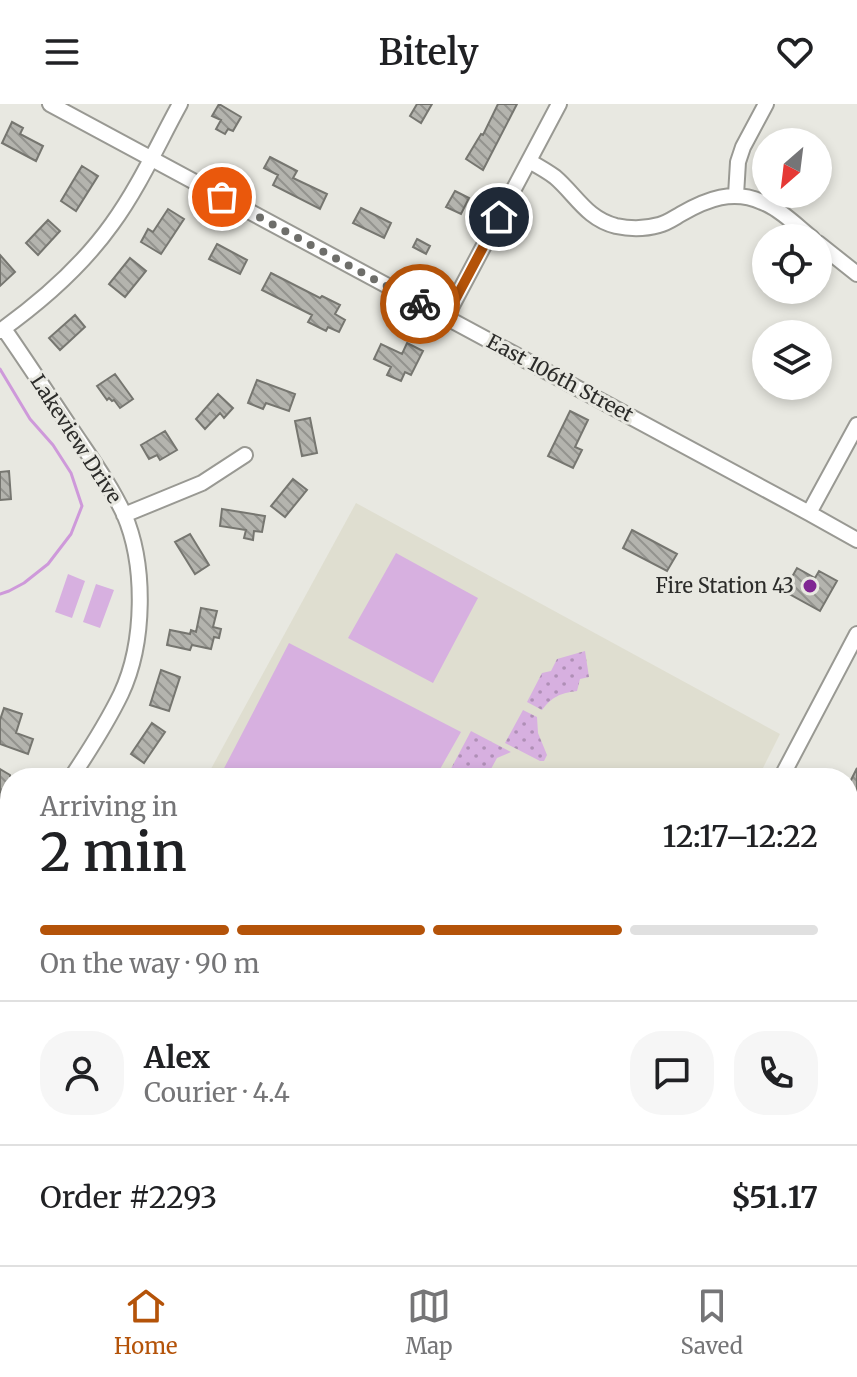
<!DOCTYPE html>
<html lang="en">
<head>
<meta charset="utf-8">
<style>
	:root { --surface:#fff; --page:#f6f6f6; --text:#202124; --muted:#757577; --line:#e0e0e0; --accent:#b45309 }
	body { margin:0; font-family:Merriweather,serif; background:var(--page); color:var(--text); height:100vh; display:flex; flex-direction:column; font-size:30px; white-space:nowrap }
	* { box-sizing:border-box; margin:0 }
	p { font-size:26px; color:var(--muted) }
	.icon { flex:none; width:44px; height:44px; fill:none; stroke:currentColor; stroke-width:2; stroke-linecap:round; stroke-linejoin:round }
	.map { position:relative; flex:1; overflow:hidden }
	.drawer { position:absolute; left:0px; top:664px; width:858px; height:498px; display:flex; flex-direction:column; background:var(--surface); border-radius:32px 32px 0 0; box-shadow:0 4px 12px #0003 }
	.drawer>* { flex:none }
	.needle { width:52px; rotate:208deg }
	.tools { position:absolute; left:752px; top:24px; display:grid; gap:16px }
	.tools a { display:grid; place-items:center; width:80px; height:80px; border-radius:50%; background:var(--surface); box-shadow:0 4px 12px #0003; font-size:40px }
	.pin { position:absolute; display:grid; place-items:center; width:68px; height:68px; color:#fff; margin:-34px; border:4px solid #fff; border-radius:50%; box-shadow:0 2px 8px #0007 }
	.courier { position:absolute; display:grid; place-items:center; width:80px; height:80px; margin:-40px; border:6px solid #b45309; border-radius:50%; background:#fff; color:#222; box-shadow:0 2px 10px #0007 }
	.overview em { font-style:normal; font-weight:600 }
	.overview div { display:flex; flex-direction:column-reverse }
	.overview { display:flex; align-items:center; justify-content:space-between; height:136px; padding:0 40px }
	h1 { font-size:52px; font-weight:600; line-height:60px }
	.bar { display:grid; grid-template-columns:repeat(4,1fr); gap:12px 8px; align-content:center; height:96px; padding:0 40px }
	.bar i { height:10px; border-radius:6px; background:var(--line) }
	.bar .on { background:var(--accent) }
	.bar p { grid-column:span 4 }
	.line { display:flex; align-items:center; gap:20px; padding:0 40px; border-top:2px solid var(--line) }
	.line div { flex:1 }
	.round { display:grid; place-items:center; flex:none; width:84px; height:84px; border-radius:32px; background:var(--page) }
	header { display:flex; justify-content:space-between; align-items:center; height:104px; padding:0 40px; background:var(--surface); font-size:36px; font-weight:600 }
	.dock { display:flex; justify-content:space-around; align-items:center; height:112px; border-top:2px solid var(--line); background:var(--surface); font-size:22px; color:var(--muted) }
	.dock a { display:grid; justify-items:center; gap:4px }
	.dock .on { color:var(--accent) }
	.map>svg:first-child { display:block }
	.built { fill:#dfded0 }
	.grass { fill:#d7b0e0 }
	.park { fill:url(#park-dots) }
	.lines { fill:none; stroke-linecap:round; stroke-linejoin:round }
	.stream { stroke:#ce99da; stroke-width:3 }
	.building { fill:url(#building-back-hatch); stroke:#767670; stroke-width:2 }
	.minor-casing { stroke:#999993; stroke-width:18 }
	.highway-casing { stroke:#999993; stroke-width:24 }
	.minor { stroke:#fff; stroke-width:14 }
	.highway { stroke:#fff; stroke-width:20 }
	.done { stroke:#6e6e6a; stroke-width:8; stroke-dasharray:0 14.4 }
	.route { stroke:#b45309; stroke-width:10 }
	.poi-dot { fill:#802693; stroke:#e8e8e1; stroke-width:3 }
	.labels { text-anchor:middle; stroke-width:6; stroke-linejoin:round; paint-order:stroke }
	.street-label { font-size:20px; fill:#2c2c2a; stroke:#e8e8e1 }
	.poi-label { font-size:20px; fill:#2c2c2a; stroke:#e8e8e1; text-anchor:end }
</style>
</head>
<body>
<header><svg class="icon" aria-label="menu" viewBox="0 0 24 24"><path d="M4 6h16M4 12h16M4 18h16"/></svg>Bitely<svg class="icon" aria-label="heart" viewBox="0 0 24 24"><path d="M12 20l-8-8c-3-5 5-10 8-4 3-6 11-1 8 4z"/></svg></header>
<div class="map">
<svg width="857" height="1161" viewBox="0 0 857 1161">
	<defs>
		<pattern id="park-dots" width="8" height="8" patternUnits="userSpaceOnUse" patternTransform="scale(2)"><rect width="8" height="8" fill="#d7b0e0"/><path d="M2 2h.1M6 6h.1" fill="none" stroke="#af8fb6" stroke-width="1.8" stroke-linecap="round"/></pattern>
		<pattern id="building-back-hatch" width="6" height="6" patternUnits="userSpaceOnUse" patternTransform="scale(2)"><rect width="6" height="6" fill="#b4b4ae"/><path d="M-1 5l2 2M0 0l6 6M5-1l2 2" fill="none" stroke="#93938e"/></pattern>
	</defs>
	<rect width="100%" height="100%" fill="#e8e8e1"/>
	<path class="built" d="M356,399l424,231 -22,44h-552z"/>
	<path class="grass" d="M396,449l82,45 -45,85 -85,-45z
		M68,470l17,7 -13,37 -17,-6z
		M96,480l18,6 -14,38 -17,-6z
		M289,539l172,89 -26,46h-216z"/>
	<path class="park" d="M585,547l4,26 -9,2 -3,12c-17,2 -25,6 -35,19l-15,-8 15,-29 9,-2 6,-12z
		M523,606l14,7 1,16 9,22 -3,6h-4l-35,-18z
		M471,627l40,21 -14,6 -11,20h-40z"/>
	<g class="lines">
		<path class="stream" d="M0,265l30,50 23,26 18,28 11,33 -11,28 -23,30 -24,19 -15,8 -9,3"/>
	</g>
	<path class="building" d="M219,0l22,13 -8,14 -5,-2 -3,5 -9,-5 5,-9 -9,-4z
		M417,0h15l-11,19 -11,-7z
		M498,0h19l-34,66 -17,-11 15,-25 2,1z
		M12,18l11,6 -3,6 23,12 -7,15 -34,-18z
		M270,53l27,14 -4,7 34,16 -7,15 -47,-24 5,-10 -14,-7z
		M82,62l16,10 -22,35 -15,-10z
		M455,87l14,7 -8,16 -15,-7z
		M361,104l30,15 -7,15 -31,-15z
		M168,105l16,10 -23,35 -20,-12 7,-13 5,3z
		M48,116l12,11 -22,24 -12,-12z
		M417,135l13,7 -4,8 -13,-7z
		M217,140l30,16 -7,14 -31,-15z
		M0,151l15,17 -15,14z
		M130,154l16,13 -21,26 -16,-13z
		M271,169l49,25 2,-2 18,9 -5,9 10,6 -6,12 -11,-5 -2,4 -18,-9 4,-7 -50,-25z
		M75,211l10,12 -25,23 -11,-12z
		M407,239l16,8 -12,24 -6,-3 -4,9 -14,-6 4,-8 -17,-8 7,-15 21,10z
		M115,270l18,25 -13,9 -6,-8 -2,1 -3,-3 -2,2 -10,-14z
		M257,276l38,14 -6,17 -23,-8 -3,6 -15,-6z
		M218,290l15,14 -9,10 -4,-5 -15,16 -9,-10z
		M570,307l18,9 -13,27 7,3 -9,18 -25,-12z
		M310,314l7,35 -15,3 -7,-35z
		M165,327l12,19 -17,10 -3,-5 -8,4 -8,-14z
		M9,367l2,28 -11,1v-28z
		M293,375l14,11 -22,27 -14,-11z
		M222,405l43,7 -3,16 -8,-1 -1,9 -9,-2 2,-8 -26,-4z
		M632,426l45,24 -10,17 -44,-23z
		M190,430l19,31 -14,9 -20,-32z
		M797,464l18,10 4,-7 18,10 -17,30 -36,-20z
		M201,504l16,3 -4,16 8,2 -2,9 -5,-1 -3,12 -19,-4 -2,5 -23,-5 3,-15 20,4 1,-4 5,2z
		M161,566l19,7 -11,34 -19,-6z
		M4,604l18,6 -6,19 17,6 -5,15 -28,-10v-24z
		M152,619l13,9 -21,31 -13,-9z
		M857,664v36l-9,-4v-14z
		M0,665l10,6v34l-10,-6z
		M848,790l9,5v17l-9,-5z
		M857,879v17l-9,7v-18z
		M5,897l5,5v15l-10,10v-25z
		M98,1152h29l-5,9h-6z
		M257,1152h29l-14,9h-29z
		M572,1152h26l-14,9h-6z"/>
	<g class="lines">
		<defs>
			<path id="minor" d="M50,0l759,409 48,27
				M529,57c9,5 18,10 26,16 21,18 32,42 61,49 14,3 29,3 43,-1 8,-2 15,-7 22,-11 26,-15 52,-25 81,-12 18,7 35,24 50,36
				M736,91l2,-33 5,-15 23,-43
				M818,139l39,31
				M446,213l113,-213
				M4,225c23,33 45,67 68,101 18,27 38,54 52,84 22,51 21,129 -3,180 -14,29 -32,57 -50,84
				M0,227c42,-30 82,-65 112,-107 27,-37 46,-80 68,-120
				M809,409l48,-88
				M124,411l78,-32 43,-28
				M781,674l76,-144
				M0,854l10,-4
				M537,1152l6,9
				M60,1161l5,-9
				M373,1161l54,-9"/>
			<path id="highway" d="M848,1126l9,-26
				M848,1145l9,-22
				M835,1161l4,-9"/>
		</defs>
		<use href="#minor" class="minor-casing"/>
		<use href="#highway" class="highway-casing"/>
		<use href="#minor" class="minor"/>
		<use href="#highway" class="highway"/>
	</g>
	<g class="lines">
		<path class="done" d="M222,93l198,107"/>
		<path class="route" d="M420,200l26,13 53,-100"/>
	</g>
	<circle class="poi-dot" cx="810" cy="482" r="8"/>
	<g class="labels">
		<g class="street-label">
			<text transform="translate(560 274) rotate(28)" y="7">East 106th Street</text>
			<text transform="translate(76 335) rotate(57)" y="7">Lakeview Drive</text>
		</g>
		<g class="poi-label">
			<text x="794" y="489">Fire Station 43</text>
		</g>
	</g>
</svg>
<div class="tools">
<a><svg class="needle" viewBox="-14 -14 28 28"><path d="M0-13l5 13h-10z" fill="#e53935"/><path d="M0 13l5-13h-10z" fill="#757577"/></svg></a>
<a><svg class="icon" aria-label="locate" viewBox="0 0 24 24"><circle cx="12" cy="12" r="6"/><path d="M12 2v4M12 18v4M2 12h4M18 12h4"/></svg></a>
<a><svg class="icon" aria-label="layers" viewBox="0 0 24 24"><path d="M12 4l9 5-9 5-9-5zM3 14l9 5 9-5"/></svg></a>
</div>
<div class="pin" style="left:222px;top:93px;background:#ea580c"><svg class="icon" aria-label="bag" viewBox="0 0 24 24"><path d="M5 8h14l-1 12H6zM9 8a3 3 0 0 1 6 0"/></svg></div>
<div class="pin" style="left:499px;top:113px;background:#1f2937"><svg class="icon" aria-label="home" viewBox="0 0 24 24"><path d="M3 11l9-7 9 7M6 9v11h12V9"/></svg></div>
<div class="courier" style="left:420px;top:200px"><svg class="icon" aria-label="bike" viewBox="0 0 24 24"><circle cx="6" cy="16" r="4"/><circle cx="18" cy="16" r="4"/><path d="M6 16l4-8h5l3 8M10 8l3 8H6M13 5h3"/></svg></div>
<section class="drawer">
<div class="overview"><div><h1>2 min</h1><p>Arriving in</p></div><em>12:17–12:22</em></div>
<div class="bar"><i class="on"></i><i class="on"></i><i class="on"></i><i></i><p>On the way · 90 m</p></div>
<div class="line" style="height:144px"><a class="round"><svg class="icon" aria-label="person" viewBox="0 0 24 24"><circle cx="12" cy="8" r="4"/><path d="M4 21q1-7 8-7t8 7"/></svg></a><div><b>Alex</b><p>Courier · 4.4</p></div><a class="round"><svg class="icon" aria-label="chat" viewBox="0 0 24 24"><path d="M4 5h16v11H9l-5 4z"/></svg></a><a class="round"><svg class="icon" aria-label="phone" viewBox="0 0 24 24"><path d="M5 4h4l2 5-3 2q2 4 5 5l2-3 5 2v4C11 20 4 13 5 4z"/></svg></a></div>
<div class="line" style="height:104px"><div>Order #2293</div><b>$51.17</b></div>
</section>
</div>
<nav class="dock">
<a class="on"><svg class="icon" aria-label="home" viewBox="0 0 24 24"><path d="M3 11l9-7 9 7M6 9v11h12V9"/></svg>Home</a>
<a><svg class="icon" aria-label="map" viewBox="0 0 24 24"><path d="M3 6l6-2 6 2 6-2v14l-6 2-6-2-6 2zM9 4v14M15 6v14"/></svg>Map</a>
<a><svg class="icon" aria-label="saved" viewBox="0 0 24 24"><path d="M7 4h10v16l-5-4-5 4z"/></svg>Saved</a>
</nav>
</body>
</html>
